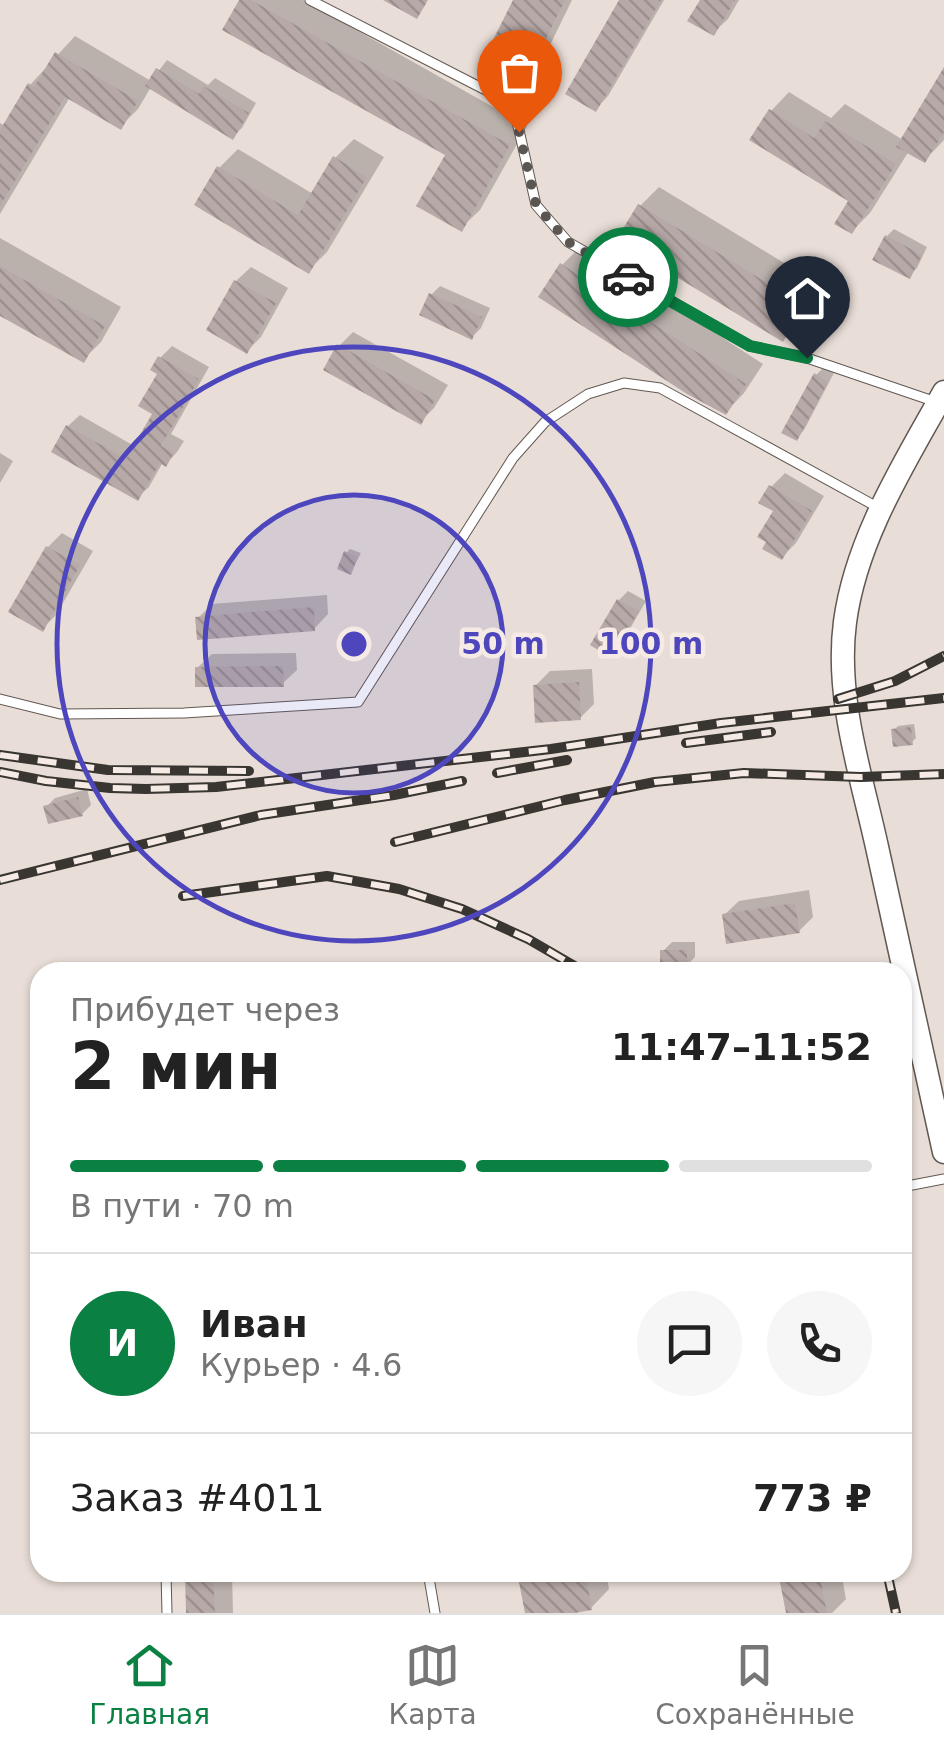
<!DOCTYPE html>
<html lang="ru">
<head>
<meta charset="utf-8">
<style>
	:root { --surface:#fff; --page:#f6f6f6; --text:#222; --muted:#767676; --line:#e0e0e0; --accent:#0b8043 }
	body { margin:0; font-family:"DejaVu Sans",sans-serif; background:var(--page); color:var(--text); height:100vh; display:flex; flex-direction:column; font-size:38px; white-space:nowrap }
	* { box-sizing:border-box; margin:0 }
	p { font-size:32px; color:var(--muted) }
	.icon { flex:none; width:55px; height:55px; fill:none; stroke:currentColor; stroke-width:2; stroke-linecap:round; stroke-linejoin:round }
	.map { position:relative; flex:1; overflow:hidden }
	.side { position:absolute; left:30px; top:962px; width:882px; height:620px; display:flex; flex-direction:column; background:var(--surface); border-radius:30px; box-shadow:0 2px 8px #0004 }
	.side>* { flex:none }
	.pin { position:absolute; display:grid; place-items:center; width:85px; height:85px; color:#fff; margin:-102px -42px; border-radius:50% 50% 50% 0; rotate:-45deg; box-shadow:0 0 10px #0007 }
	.pin .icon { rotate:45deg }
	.courier { position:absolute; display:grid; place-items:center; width:100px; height:100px; margin:-50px; border:8px solid #0b8043; border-radius:50%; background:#fff; color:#222; box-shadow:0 2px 12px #0007 }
	.summary em { font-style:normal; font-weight:600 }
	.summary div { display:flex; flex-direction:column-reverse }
	.summary { display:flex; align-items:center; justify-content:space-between; height:170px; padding:0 40px }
	h1 { font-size:65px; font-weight:600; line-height:75px }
	.bar { display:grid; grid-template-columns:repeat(4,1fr); gap:15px 10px; align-content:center; height:120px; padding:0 40px }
	.bar i { height:12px; border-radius:8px; background:var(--line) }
	.bar .active { background:var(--accent) }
	.bar p { grid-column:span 4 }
	.line { display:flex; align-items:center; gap:25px; padding:0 40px; border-top:2px solid var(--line) }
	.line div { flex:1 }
	.round { display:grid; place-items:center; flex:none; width:105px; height:105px; border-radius:52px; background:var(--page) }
	.tabs { display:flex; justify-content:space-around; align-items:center; height:140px; border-top:2px solid var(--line); background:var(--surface); font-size:28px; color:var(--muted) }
	.tabs a { display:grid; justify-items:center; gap:5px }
	.tabs .active { color:var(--accent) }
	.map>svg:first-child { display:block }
	.shadow { fill:#0003 }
	.building { fill:url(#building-back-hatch) }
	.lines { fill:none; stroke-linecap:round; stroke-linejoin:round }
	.service-casing { stroke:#615852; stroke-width:11 }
	.tertiary-casing { stroke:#615852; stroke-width:25 }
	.service { stroke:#fff; stroke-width:9 }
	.tertiary { stroke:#fff; stroke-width:22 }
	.rail-casing { stroke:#393531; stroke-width:10 }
	.rail { stroke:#f6ebe4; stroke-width:6; stroke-dasharray:19; stroke-linecap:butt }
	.done { stroke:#5c5652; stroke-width:10; stroke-dasharray:0 18 }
	.route { stroke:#0b8043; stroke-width:12 }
	.ring { fill:none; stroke:#4d46bc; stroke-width:5 }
	.centre { fill:#4d46bc; stroke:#f6ebe4; stroke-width:5 }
	.ring-label { font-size:30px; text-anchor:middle; font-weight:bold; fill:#4d46bc; stroke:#f6ebe4; stroke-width:9; stroke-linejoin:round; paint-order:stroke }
</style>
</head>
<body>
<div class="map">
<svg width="944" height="1613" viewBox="0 0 944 1613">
	<defs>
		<pattern id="building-back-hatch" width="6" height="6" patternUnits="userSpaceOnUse" patternTransform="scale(2.5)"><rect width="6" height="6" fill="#b7a9a8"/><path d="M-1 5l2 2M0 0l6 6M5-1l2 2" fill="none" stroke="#9c908f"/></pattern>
	</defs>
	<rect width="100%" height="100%" fill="#e9ded7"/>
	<path class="shadow" d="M242,0h61l224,126 -47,84 -19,18 -13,-74z
		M516,0h56l-21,43 -17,17z
		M622,0h42l-56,96 -12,13z
		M703,0h36l-11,19 -15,14z
		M75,36l76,45 16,-21 41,25 7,-7 41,25 -14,25 -10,9 -81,-50 -13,22 -18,18 -50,-30 -70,117v-91l5,3 25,-41z
		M944,71v69l-19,20 -16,-9 -39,62 -18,18 -1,-30 -80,-90 18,-19 42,26 14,-14 58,36z
		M354,139l30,18 -57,95 -19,19 -89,-103 19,-19 75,45 22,-36z
		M659,187l163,99 -21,34 -19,18 -142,-132z
		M894,229l33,18 -10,21 -8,8 -22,-40z
		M0,238l121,69 -20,35 -18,18 -83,-47z
		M581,246l182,118 -19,29 -18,19 -164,-147z
		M251,267l37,21 -27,49 -14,14 -11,-70z
		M440,286l50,22 -9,20 -9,9 -41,-42z
		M353,332l95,53 -14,23 -14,14 -81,-76z
		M172,346l37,21 -38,67 13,7 -7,11 -11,12 -3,-2 -14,25 -12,11 -69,-72 12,-11 56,32 19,-33 5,-56z
		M824,367l10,6 -30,57 -7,8 19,-63z
		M0,453l13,8 -13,22z
		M785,473l39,23 -28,47 -14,14 -11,-70z
		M62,533l31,18 -37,64 -14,14 6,-82z
		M350,549l11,4 -10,19 -5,-19z
		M628,591l18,10 -26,45 -9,9 8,-55z
		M327,595l1,19 -14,15 -116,-11 14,-14z
		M296,653l1,17 -15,14 -85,-16 15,-14z
		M592,669l2,35 -14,14 -45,-32 15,-15z
		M914,724l2,14 -4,4 -18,-12 4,-4z
		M87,789l4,16 -9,9 -36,-7 9,-9z
		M809,890l4,27 -14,14 -75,-16 15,-14z
		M672,942h23v15l-9,9 -23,-15z
		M188,1572h44l1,41h-45z
		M520,1572h86l3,17 -18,19 -30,5h-34z
		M780,1572h61l5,27 -14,14h-43z"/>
	<path class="building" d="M239,0h12l259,145 -48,87 -46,-26 29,-51 -223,-125z
		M383,0h45l-11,19z
		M513,0h52l-31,63 -42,-21z
		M619,0h42l-65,112 -31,-18z
		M700,0h35l-21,36 -27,-15z
		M55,52l83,49 -17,29 -56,-33 -65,109v-76l28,-47 6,4z
		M944,67v65l-19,31 -29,-16z
		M156,68l43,26 5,-8 45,27 -16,27 -88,-54z
		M769,109l45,29 11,-17 71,43 -44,70 -18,-10 14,-23 -99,-61z
		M333,156l34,21 -58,97 -115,-69 23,-39 81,49z
		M638,204l167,102 -22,36 -167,-102z
		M885,235l37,20 -12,24 -38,-19z
		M560,263l186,121 -20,31 -39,-21 -149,-97z
		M0,266l105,60 -21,37 -84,-47z
		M234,280l42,23 -29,51 -41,-24z
		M429,293l53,24 -10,23 -53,-25z
		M337,344l98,56 -14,25 -98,-55z
		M158,356l41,23 -38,67 13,7 -8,14 -6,-4 -22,38 -87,-49 15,-27 60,34 26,-45 -14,-8 19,-32 -7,-4z
		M814,373l14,9 -31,59 -16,-8z
		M769,485l43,26 -30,49 -20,-11 4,-7 -9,-5 16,-26 -15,-8z
		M46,546l34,19 -37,67 -35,-20z
		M344,551l14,6 -7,18 -14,-6z
		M617,599l22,12 -28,47 -21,-13z
		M314,607l1,24 -118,9 -2,-23z
		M283,666l1,21h-89v-20z
		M579,682l2,38 -46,3 -2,-38z
		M911,727l2,18 -20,2 -2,-18z
		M78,797l5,19 -35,8 -5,-18z
		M795,903l5,30 -74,11 -4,-30z
		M660,950h27v19h-27z
		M185,1572h28l2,41h-29z
		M517,1572h68l7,38 -17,3h-50z
		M778,1572h41l8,41h-41z"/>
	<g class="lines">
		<defs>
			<path id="service" d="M310,0l203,104 23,101 32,37 182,104 57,12 129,44
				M0,699l60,15 124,-1 174,-11 155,-244 32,-36 43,-28 36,-11 36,5 219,120
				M902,1187l42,-8
				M166,1572l1,41
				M428,1572l7,41"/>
			<path id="tertiary" d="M944,392c-40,72 -88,147 -99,230 -10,75 16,152 32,225 22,102 45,203 67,305"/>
		</defs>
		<use href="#service" class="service-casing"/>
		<use href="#tertiary" class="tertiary-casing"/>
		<use href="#service" class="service"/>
		<use href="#tertiary" class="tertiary"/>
		<defs>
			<path id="rail" d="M838,699l57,-18 49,-25
				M686,743l85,-11
				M0,755l108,15 141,1
				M0,772l46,9 64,7 36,1 70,-2 335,-38 170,-26 223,-25
				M497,773l70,-13
				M395,842l170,-42 90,-18 89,-9 117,4 83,-3
				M0,880l261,-65 133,-20 68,-14
				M183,896l144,-20 72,13 63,20 66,30 57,33
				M887,1572l9,41"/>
		</defs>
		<use href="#rail" class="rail-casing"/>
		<use href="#rail" class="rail"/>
	</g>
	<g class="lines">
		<path class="done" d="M519,132l17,73 32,37 60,35"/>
		<path class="route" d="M628,277l122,69 57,12"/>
	</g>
	<circle cx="354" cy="644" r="149" fill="#4d46bc" fill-opacity=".12"/>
	<g class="ring">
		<circle cx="354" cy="644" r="149"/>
		<circle cx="354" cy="644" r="297"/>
	</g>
	<circle cx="354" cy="644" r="15" class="centre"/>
	<g class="ring-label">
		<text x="503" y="654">50 m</text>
		<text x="651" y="654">100 m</text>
	</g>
</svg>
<div class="pin" style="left:519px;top:132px;background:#ea580c"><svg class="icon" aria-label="bag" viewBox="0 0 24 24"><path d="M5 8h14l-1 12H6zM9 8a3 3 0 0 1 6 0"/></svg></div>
<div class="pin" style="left:807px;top:358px;background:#1f2937"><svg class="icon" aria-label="home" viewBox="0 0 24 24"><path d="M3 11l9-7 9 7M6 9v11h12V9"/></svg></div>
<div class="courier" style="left:628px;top:277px"><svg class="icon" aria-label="car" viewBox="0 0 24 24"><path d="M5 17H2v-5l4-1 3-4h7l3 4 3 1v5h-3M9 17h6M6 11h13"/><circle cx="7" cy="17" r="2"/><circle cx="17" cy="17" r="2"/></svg></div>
<section class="side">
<div class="summary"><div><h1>2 мин</h1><p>Прибудет через</p></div><em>11:47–11:52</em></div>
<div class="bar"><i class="active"></i><i class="active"></i><i class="active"></i><i></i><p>В пути · 70 m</p></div>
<div class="line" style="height:180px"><b class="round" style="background:var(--accent);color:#fff">И</b><div><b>Иван</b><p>Курьер · 4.6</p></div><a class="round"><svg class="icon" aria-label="chat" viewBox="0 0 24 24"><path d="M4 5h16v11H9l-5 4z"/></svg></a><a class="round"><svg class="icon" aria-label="phone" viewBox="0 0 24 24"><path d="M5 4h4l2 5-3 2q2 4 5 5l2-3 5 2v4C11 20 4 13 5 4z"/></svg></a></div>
<div class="line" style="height:130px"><div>Заказ #4011</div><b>773 ₽</b></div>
</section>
</div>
<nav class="tabs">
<a class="active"><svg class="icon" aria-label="home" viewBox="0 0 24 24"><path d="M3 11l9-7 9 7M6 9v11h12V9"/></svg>Главная</a>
<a><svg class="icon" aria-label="map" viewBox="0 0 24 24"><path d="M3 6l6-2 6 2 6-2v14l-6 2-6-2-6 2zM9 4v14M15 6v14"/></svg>Карта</a>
<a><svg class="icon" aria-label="saved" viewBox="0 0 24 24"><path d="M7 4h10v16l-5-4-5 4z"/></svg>Сохранённые</a>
</nav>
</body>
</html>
